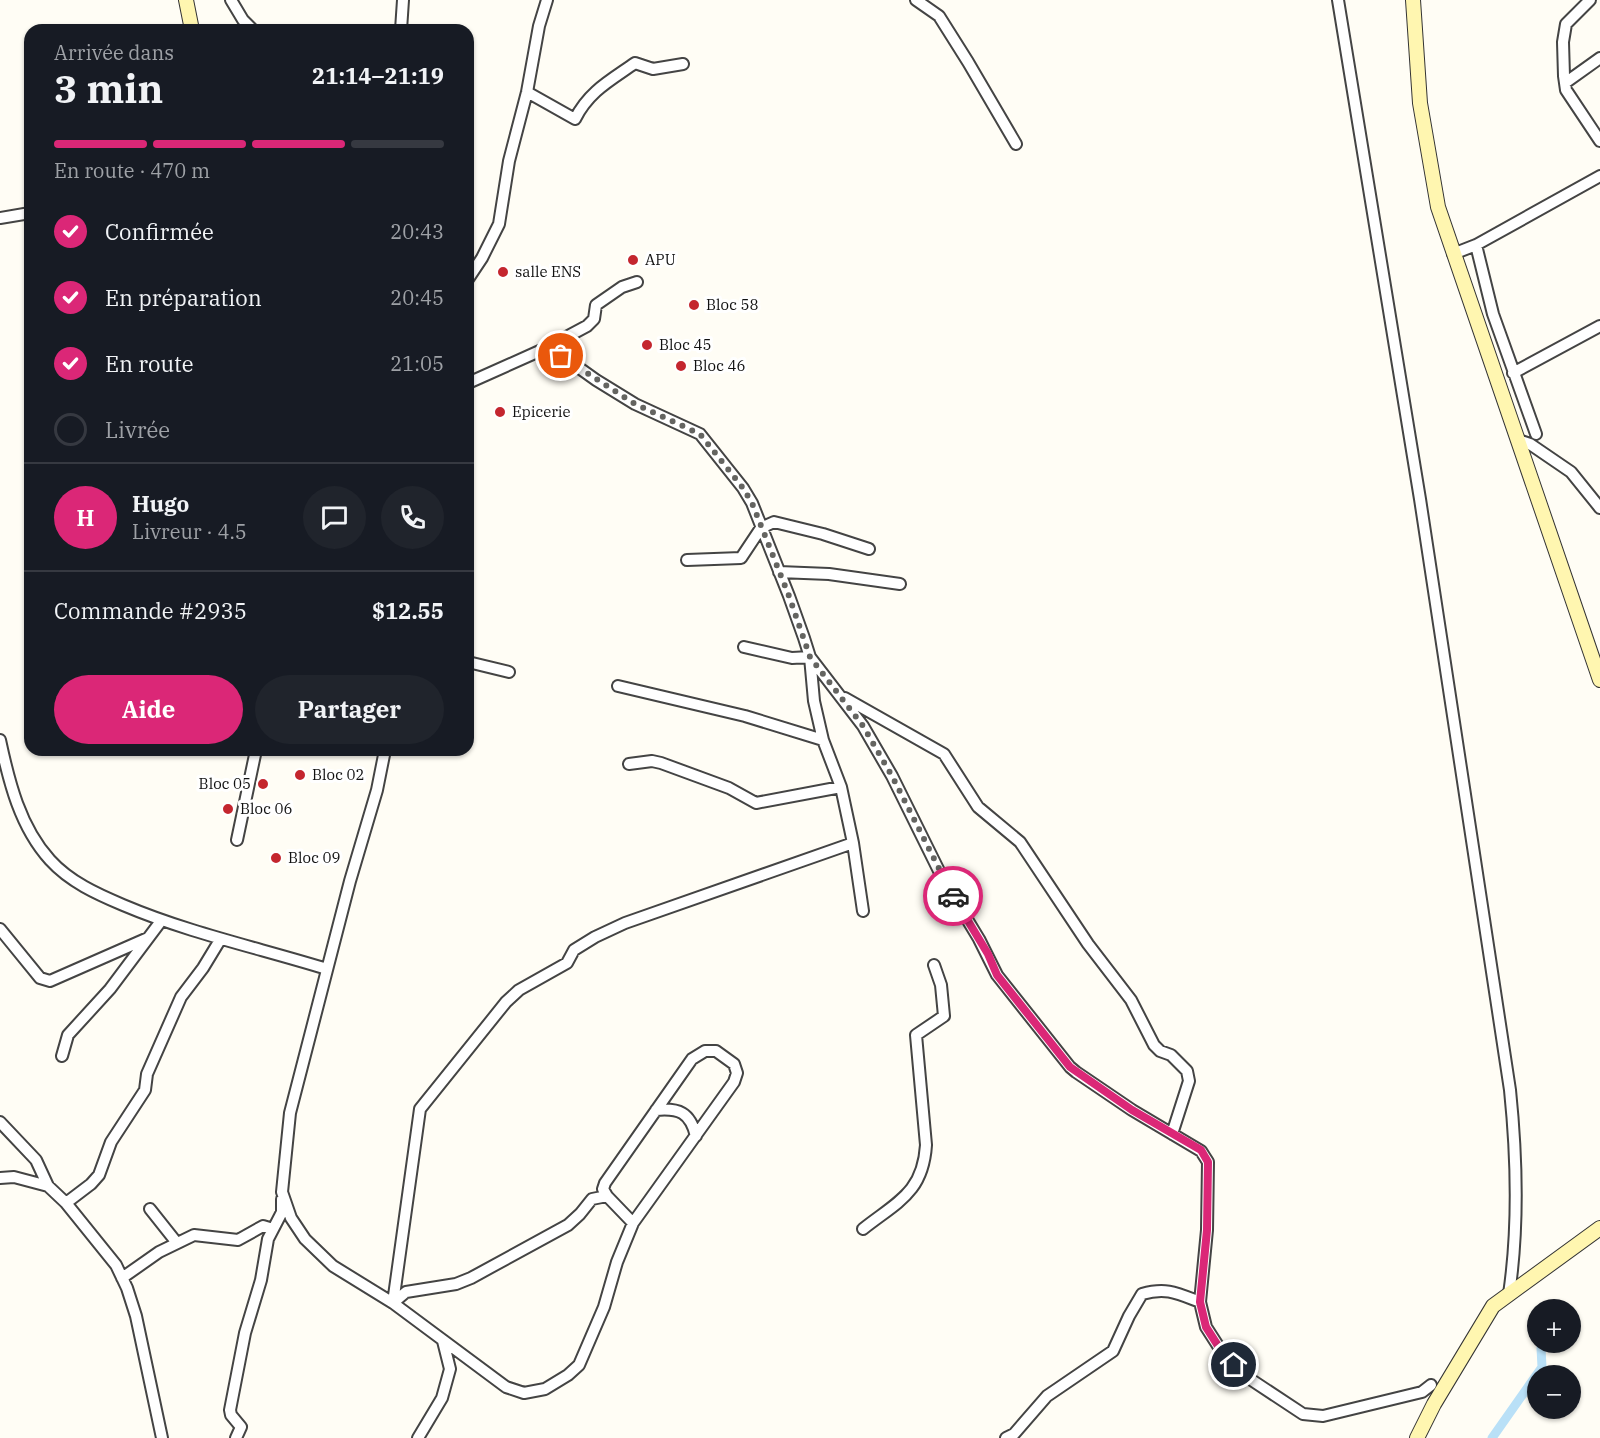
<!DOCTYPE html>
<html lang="fr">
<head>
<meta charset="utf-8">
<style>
	:root { --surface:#171b24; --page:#20242c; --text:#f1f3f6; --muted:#9ea1a6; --line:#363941; --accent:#db2777 }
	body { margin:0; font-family:"IBM Plex Serif",serif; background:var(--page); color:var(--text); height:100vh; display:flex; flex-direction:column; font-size:22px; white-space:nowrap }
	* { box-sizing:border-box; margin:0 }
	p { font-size:20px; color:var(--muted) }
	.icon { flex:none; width:33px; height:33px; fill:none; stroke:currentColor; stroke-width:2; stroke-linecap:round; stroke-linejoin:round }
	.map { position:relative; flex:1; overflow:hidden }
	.sheet { position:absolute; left:24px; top:24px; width:450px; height:732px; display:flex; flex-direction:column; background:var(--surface); border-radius:18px; box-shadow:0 2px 4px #0004 }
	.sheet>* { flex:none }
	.tools { position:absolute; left:1527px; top:1299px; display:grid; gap:12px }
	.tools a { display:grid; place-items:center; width:54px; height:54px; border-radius:50%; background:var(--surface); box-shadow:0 2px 4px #0004; font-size:30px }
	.pin { position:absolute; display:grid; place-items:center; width:51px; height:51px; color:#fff; margin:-26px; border:3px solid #fff; border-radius:50%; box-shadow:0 2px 6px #0007 }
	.courier { position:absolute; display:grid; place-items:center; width:60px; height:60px; margin:-30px; border:4px solid #db2777; border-radius:50%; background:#fff; color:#222; box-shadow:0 2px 8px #0007 }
	.headline em { font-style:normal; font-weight:800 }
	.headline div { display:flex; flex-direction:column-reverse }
	.headline { display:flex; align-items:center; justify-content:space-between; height:102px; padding:0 30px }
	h1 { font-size:39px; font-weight:800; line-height:45px }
	.bar { display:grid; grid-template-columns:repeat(4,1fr); gap:9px 6px; align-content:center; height:72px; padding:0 30px }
	.bar i { height:8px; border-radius:4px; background:var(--line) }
	.bar .on { background:var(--accent) }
	.bar p { grid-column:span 4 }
	.line { display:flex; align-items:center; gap:15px; padding:0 30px; border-top:2px solid var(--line) }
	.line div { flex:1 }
	.round { display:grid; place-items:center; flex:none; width:63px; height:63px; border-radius:32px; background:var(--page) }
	ol { padding:0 30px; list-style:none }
	li { display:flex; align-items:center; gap:18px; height:66px }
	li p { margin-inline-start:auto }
	li .icon { padding:6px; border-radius:50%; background:var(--accent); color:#fff; stroke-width:4 }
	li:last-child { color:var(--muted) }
	li i { width:33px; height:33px; border:3px solid var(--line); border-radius:50% }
	.button { display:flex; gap:12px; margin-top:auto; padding:12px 30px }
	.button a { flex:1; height:69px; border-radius:36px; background:var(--accent); color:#fff; font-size:24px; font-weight:800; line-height:69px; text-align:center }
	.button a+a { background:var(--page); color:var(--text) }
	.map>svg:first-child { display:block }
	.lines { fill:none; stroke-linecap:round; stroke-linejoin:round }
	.canal { stroke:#b9e0f7; stroke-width:9 }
	.street-casing { stroke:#444; stroke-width:14 }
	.secondary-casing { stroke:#333; stroke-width:16 }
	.street { stroke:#fff; stroke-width:10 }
	.secondary { stroke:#fff6b0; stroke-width:14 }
	.done { stroke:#646461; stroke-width:6; stroke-dasharray:0 10.8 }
	.route { stroke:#db2777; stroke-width:8 }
	.poi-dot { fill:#c4262e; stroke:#fff; stroke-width:2 }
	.labels { text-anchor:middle; stroke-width:6; stroke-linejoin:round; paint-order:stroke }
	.poi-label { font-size:15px; fill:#111; stroke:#fff; text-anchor:start }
</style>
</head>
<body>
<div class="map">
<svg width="1600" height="1438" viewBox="0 0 1600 1438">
	<rect width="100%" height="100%" fill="#fffdf5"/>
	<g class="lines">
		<path class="canal" d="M1492,1438l50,-71 -1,-19"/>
		<defs>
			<path id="street" d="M231,0l12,20 10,10
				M916,0l23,16 29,46 48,82
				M1338,0l82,499 90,591c7,68 9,136 -1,204
				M1590,0l-24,24 -3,18 1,34 2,14 34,51
				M401,30l2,-30
				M1565,83l35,-25
				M527,92l48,27c14,-28 36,-39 60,-56l18,6 30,-5
				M0,218l30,-5
				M1476,245l17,69 43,120
				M1453,254l23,-9 124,-69
				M468,279l14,-21 17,-34 10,-63 18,-69 12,-66 8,-26
				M544,349l43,-23 7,-7 2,-14 26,-18 15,-5
				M1513,373l87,-47
				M468,383l76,-34 10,1 42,30 39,24 65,30 43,54 9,15 37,93 15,42 6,19 4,44 9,39 18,47 12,56
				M1518,440l12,4 41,28 29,36
				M687,560l54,-2 20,-30 13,-6 49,12 46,15
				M779,572l50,2 71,10
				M744,647l48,11 18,-1
				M810,657l53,69 29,50 52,105 35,58 18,36 73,92 6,5 56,38 69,41 7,11 -1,68 -7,72 6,25 16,25 25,25 56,37 20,2 99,-24 9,-7
				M468,662l41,10
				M618,686l127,30 78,24
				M845,698l99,56 34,53 42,35 68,102 43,56 23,45 6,6 11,4 16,16 2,10 -17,53
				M0,740c9,42 20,87 50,120 20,22 47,34 73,45 66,28 136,43 204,64
				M385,750l-8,40 -27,91 -60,232 -8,79 9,26 14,21 28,27 60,37 113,84 18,6 21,-4 23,-14 11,-10 25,-58 13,-45 16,-39 101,-141 3,-9 -3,-9 -18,-13h-11l-13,8 -87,124 -2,6 4,7 26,27
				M629,764l23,-3 9,2 68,25 27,15 85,-16
				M237,840l19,-90
				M0,929l40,49 10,3 98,-43
				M62,1056l6,-21 42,-46 51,-68
				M656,1110c23,-2 34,2 40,26
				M0,1122l36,38 12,26
				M0,1178l14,-1 34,9 18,17 50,62 11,23 9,28 26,122
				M66,1203l25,-19 8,-9 12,-33 34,-52 2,-16 34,-77 22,-29 17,-28
				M150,1209l27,34
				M863,1229c34,-27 60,-36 63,-84l-10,-110 28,-19 -3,-31 -7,-20
				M122,1278l37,-26 35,-17 44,5 25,-14 10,3
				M393,1303l27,-194 86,-107 13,-12 48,-27 7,-13 21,-13 30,-14 228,-80 10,68
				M393,1303l13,-11 50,-8 15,-6 97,-53 12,-11 12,-15 15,-3
				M236,1438l5,-11 -10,-12 -1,-5 15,-77 16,-53 7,-41 14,-27v-13
				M418,1438l24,-40 8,-29 -7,-28
				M1006,1438l8,-4 33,-38 66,-45 16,-35 13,-22c24,-7 35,-1 58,8"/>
			<path id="secondary" d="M186,0l6,30
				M1413,0l7,103 18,104 162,473
				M1417,1438l17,-34 59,-98 107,-78"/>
		</defs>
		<use href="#street" class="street-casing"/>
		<use href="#secondary" class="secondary-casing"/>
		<use href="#street" class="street"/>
		<use href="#secondary" class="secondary"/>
	</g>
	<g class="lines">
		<path class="done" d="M561,356l74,48 65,30 43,54 9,15 37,93 21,61 53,69 29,50 61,120"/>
		<path class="route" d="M953,896l35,58 9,21 73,92 62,43 69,40 7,12 -1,68 -7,72 6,25 16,25 12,13"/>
	</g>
	<g class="poi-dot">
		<circle cx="633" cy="260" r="6"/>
		<circle cx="503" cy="272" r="6"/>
		<circle cx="694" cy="305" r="6"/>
		<circle cx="647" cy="345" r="6"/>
		<circle cx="681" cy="366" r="6"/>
		<circle cx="500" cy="412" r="6"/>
		<circle cx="300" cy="775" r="6"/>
		<circle cx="263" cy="784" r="6"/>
		<circle cx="228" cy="809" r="6"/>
		<circle cx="276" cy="858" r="6"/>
	</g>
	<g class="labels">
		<g class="poi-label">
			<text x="645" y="265">APU</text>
			<text x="515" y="277">salle ENS</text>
			<text x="706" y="310">Bloc 58</text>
			<text x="659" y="350">Bloc 45</text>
			<text x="693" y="371">Bloc 46</text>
			<text x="512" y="417">Epicerie</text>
			<text x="312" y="780">Bloc 02</text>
			<text x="251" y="789" text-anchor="end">Bloc 05</text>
			<text x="240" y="814">Bloc 06</text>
			<text x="288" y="863">Bloc 09</text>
		</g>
	</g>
</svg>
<div class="tools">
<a>+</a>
<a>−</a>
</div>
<div class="pin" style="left:561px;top:356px;background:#ea580c"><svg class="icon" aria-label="bag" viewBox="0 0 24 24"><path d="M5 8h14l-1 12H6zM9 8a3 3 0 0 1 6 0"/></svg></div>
<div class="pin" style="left:1234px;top:1365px;background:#1f2937"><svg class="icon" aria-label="home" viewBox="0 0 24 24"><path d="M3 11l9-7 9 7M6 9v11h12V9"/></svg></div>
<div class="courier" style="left:953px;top:896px"><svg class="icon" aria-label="car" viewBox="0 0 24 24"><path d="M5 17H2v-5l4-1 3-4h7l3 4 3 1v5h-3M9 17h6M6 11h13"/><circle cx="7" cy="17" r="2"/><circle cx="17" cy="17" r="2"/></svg></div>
<section class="sheet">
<div class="headline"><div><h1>3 min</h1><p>Arrivée dans</p></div><em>21:14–21:19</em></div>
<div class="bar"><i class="on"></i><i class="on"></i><i class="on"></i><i></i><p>En route · 470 m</p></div>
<ol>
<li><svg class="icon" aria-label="check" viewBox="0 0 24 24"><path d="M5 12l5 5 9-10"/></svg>Confirmée<p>20:43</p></li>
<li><svg class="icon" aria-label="check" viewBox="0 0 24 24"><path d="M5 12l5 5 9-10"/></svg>En préparation<p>20:45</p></li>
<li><svg class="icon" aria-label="check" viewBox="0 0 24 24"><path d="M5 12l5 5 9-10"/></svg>En route<p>21:05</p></li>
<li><i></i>Livrée</li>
</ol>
<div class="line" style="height:108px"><b class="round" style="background:var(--accent);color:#fff">H</b><div><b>Hugo</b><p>Livreur · 4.5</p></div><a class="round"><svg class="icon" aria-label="chat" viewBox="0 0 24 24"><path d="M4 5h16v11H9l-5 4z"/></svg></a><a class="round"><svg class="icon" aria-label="phone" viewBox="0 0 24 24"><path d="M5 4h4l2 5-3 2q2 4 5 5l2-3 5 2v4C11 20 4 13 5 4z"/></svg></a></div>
<div class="line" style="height:78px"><div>Commande #2935</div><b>$12.55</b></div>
<div class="button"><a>Aide</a><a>Partager</a></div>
</section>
</div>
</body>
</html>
